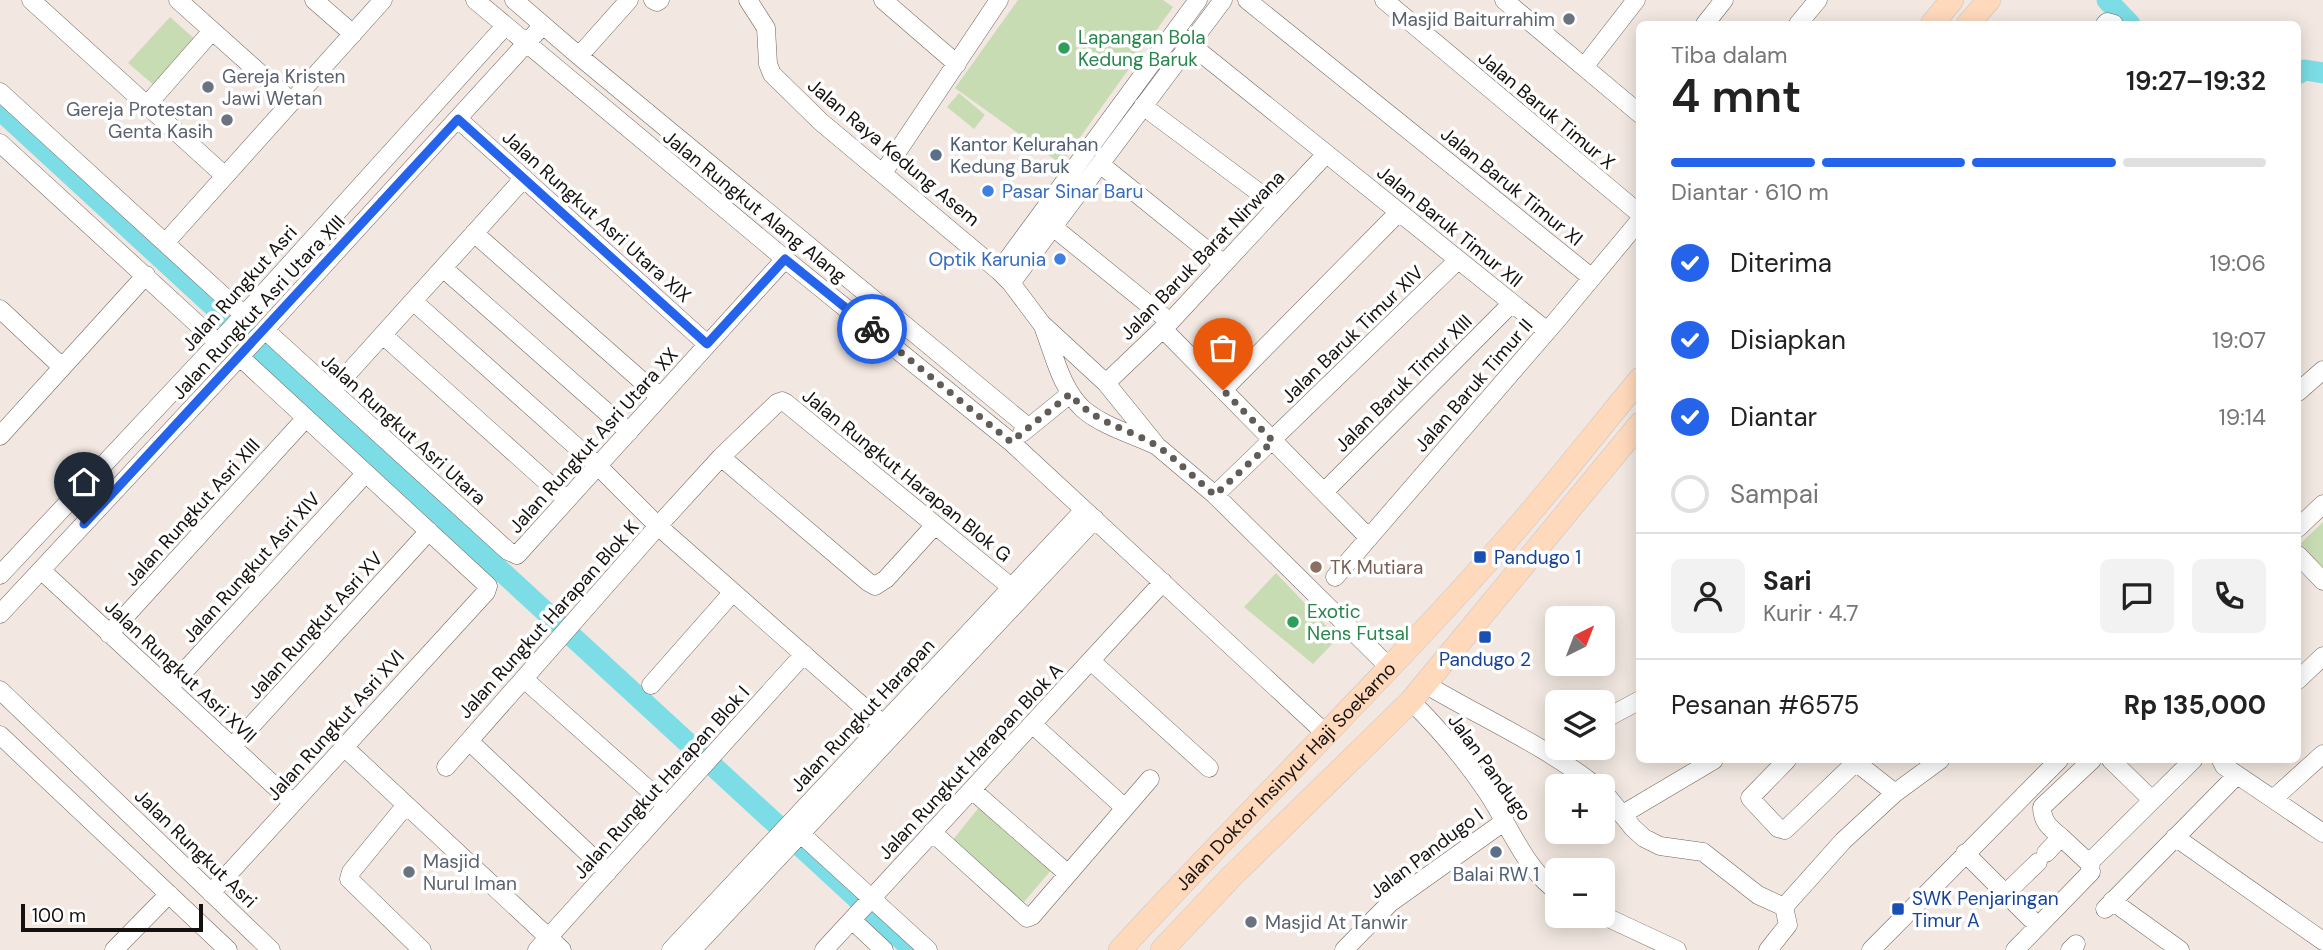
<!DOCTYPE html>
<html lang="id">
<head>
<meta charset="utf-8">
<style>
	:root { --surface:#fff; --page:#f2f2f2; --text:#222; --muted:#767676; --line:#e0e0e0; --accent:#2563eb }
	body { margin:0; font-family:"DM Sans",sans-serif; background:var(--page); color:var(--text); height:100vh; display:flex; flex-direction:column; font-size:26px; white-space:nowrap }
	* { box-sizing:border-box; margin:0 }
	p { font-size:23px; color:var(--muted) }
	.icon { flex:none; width:38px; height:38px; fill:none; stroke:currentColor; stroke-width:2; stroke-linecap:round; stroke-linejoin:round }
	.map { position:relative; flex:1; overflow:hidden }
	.panel { position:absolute; left:1636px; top:21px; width:665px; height:742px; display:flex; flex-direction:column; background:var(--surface); border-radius:10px; box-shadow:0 4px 18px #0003 }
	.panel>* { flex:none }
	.needle { width:46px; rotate:42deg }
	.controls { position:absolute; left:1545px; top:606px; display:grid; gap:14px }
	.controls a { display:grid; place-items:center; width:70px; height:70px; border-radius:10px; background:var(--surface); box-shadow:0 4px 18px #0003; font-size:35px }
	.scale { position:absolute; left:21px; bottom:18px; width:182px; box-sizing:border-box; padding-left:7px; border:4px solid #14110f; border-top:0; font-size:19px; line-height:24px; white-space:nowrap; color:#14110f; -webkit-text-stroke:5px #fff; paint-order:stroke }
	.pin { position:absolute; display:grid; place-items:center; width:60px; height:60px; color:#fff; margin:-72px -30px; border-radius:50% 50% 50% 0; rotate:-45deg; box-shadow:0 0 7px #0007 }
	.pin .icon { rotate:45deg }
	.courier { position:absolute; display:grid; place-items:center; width:70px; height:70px; margin:-35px; border:5px solid #2563eb; border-radius:50%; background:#fff; color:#222; box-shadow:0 2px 9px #0007 }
	.head em { font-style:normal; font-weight:600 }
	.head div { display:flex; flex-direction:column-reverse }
	.head { display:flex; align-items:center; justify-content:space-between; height:119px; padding:0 35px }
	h1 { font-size:46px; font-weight:600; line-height:52px }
	.bar { display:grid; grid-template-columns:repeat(4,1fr); gap:10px 7px; align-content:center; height:84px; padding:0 35px }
	.bar i { height:9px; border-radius:5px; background:var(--line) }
	.bar .active { background:var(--accent) }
	.bar p { grid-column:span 4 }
	.line { display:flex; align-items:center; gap:18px; padding:0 35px; border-top:2px solid var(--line) }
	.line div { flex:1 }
	.round { display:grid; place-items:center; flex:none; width:74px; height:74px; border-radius:10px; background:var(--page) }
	ol { padding:0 35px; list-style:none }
	li { display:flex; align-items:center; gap:21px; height:77px }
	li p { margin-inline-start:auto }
	li .icon { padding:7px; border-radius:50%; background:var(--accent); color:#fff; stroke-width:4 }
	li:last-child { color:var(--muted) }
	li i { width:38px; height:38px; border:4px solid var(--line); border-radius:50% }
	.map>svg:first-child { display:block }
	.green { fill:#c8dcb3 }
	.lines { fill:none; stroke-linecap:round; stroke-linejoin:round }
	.river { stroke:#7cdde6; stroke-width:21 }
	.minor-casing { stroke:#6f6660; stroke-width:19 }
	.major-casing { stroke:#c7c6c5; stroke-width:24 }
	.minor { stroke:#fff; stroke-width:18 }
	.major { stroke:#ffd9bc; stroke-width:23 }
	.done { stroke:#625c58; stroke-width:7; stroke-dasharray:0 12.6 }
	.route { stroke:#2563eb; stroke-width:9 }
	.worship-dot { fill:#6b7280; stroke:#fff; stroke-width:2.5 }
	.leisure-dot { fill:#2e9e5b; stroke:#fff; stroke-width:2.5 }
	.service-dot { fill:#5c6f8a; stroke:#fff; stroke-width:2.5 }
	.shop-dot { fill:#3f7fe0; stroke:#fff; stroke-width:2.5 }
	.transit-dot { fill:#1a4fb4; stroke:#fff; stroke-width:2.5 }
	.education-dot { fill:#8d6e63; stroke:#fff; stroke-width:2.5 }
	.labels { text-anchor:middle; stroke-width:7; stroke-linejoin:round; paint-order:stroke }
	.worship-label { font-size:19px; fill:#5b616d; stroke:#fff; text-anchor:start }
	.leisure-label { font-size:19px; fill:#27864d; stroke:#fff; text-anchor:start }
	.street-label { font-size:19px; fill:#14110f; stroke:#fff }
	.service-label { font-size:19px; fill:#4e5e75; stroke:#fff; text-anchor:start }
	.shop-label { font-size:19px; fill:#366cbe; stroke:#fff; text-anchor:start }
	.transit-label { font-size:19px; fill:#164399; stroke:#fff; text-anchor:start }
	.education-label { font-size:19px; fill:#785e54; stroke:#fff; text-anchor:start }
</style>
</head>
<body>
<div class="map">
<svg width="2323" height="950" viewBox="0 0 2323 950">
	<rect width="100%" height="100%" fill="#f2e8e1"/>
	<path class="green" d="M1018,0h145l10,7 -112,157 -106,-76z
		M170,17l27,24 -41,46 -28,-24z
		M959,93l26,22 -11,14 -27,-22z
		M2323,522v45l-23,-23z
		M1276,573l62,65 -25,26 -69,-57z
		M980,806l73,62 -29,34 -72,-61z"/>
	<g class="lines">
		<path class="river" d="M2107,0l23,24
			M2298,74l7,-4 18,3
			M0,110l913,840"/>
		<defs>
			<path id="minor" d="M31,0l194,176
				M178,0l114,102
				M314,0l39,34
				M475,0l310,259 226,183 314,291
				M514,0l65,56 449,371
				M653,0l4,2 3,-2
				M748,0l18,28 2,36 4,10 49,48 178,149 12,12 30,40 65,60 51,63 58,49 174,172
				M883,0l74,64
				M1247,0l345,278
				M1384,0l256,214
				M1504,0l136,114
				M1705,24l19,-24
				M1798,24l20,-24
				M2105,24l2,-2 7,2
				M1175,32l372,299
				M579,56l50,-56
				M1584,67l52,-67
				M0,92l244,223
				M147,105l65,-74
				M1143,106l134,100
				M458,119l249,225
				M0,143l218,200
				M1100,164l124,100
				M883,173l116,-173
				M1053,227l117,95
				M474,233l186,164
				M165,243l218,-243
				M443,268l186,164
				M999,271l199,-271
				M1011,283l212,-283
				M413,301l185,165 60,60 236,208
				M0,309l62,58
				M1044,329c10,26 18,61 39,80 18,16 48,25 70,35
				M1163,329l206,209
				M265,330l243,221 9,4 268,-296
				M383,335l184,165
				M1106,383l64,-61 156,-168
				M1223,390l176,-178
				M332,391l192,-213
				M2298,392l25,-22
				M1022,433l48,-39
				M0,436l146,-161
				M721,457l147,125 7,4 11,-7 49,-54
				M1324,492l188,-189
				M1215,495l243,-235
				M2298,528l25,-24
				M2298,555l25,26
				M41,570l252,233
				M0,575l244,-260 261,-289
				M1335,577l221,-256 84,-101
				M0,614l261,-280 282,-309
				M109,634l196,-215
				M1091,661l118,107
				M524,679l143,127
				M2298,680l25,-24
				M1425,684c57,34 119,61 171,102
				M651,685l82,-93
				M169,688l196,-214
				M0,690l271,260
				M1411,701c28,28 54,58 76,91 21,31 39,79 71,100
				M1603,720l37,-20
				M1032,724l93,84
				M0,735l228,215
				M469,741l139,131
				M232,747l197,-216
				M344,747l218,203
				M1787,760l-37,38 28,30 7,2 71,-68
				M1853,760l42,33
				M2111,760l41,40
				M2221,760l3,6 99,67
				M446,767l212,-241 63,-69 56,-54 5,-2 4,2 225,184
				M972,790l96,84
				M1603,791l30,37 11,10 16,8 43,6 55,43 26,12
				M2273,799l50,-45
				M406,805l-55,67 -2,7 73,71
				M1623,814l91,-54
				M932,832l95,86 5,-2 118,-137
				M801,834l127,116
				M2061,837c-11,-9 -19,-15 -19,-30l50,-47
				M2175,837l148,104
				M1965,853l66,66
				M2089,863l104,-103
				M211,893l275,-301 2,-6 -248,-229
				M2005,894l33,-32
				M2112,901l68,49
				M1784,907l59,-66 52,-48 45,-33
				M2105,909l132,-134
				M1602,915l75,35
				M852,920l32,30
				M114,950l55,-56
				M537,950l267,-296
				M671,950l413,-440
				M692,950l403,-431
				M824,950l339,-368
				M1344,950l46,-47 115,-82
				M1768,950l20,-25 -4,-18
				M1871,950l188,-190
				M2015,950l76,-78 -2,-9 -28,-26 -15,16
				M2070,950l6,-6"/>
			<g id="major">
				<path d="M1932,24l20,-24"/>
				<path d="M1968,24l21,-24"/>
				<path id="s1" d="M1120,950c123,-134 253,-260 374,-396 51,-56 98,-117 146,-175"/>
				<path d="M1162,950l69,-73 180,-176 229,-277"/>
			</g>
		</defs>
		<use href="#minor" class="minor-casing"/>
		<use href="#major" class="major-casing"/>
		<use href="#minor" class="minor"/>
		<use href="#major" class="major"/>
	</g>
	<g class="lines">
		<path class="done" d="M872,329l139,113 59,-48c25,30 56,33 87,52 21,14 39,34 58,49l58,-54 -50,-51"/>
		<path class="route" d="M84,524l374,-405 249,225 78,-85 87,70"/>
	</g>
	<g class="worship-dot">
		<circle cx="1569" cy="19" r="7"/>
		<circle cx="208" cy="87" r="7"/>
		<circle cx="227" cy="120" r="7"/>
		<circle cx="409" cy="872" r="7"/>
		<circle cx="1251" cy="922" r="7"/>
	</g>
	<g class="leisure-dot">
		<circle cx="1064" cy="48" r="7"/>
		<circle cx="1293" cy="622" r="7"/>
	</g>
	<g class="service-dot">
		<circle cx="936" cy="155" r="7"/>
		<circle cx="1496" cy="852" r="7"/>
	</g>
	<g class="shop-dot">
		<circle cx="988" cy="191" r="7"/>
		<circle cx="1060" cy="259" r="7"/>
	</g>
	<g class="transit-dot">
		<rect x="1473" y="550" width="14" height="14" rx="3.5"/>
		<rect x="1478" y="630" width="14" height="14" rx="3.5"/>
		<rect x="1891" y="902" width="14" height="14" rx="3.5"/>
	</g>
	<circle class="education-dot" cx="1316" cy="567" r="7"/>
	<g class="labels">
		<g class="worship-label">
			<text x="1555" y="26" text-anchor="end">Masjid Baiturrahim</text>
			<text x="222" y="83">Gereja Kristen<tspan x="222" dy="22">Jawi Wetan</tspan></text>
			<text x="213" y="116" text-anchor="end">Gereja Protestan<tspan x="213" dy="22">Genta Kasih</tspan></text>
			<text x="423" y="868">Masjid<tspan x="423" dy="22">Nurul Iman</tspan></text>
			<text x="1265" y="929">Masjid At Tanwir</text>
		</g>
		<g class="leisure-label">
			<text x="1078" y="44">Lapangan Bola<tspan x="1078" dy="22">Kedung Baruk</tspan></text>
			<text x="1307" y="618">Exotic<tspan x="1307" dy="22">Nens Futsal</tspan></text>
		</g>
		<g class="street-label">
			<text transform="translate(1547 110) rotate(40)" y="7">Jalan Baruk Timur X</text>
			<text transform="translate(894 152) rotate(40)" y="7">Jalan Raya Kedung Asem</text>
			<text transform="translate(1512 186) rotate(39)" y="7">Jalan Baruk Timur XI</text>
			<text transform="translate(755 206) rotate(39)" y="7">Jalan Rungkut Alang Alang</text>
			<text transform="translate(597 216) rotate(42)" y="7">Jalan Rungkut Asri Utara XIX</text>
			<text transform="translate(1450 226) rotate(39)" y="7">Jalan Baruk Timur XII</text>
			<text transform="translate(1202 255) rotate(-46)" y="7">Jalan Baruk Barat Nirwana</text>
			<text transform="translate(239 288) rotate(-48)" y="7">Jalan Rungkut Asri</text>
			<text transform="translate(258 307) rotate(-47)" y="7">Jalan Rungkut Asri Utara XIII</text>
			<text transform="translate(1352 334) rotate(-44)" y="7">Jalan Baruk Timur XIV</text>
			<text transform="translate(1403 383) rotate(-45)" y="7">Jalan Baruk Timur XIII</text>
			<text transform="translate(1473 385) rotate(-49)" y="7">Jalan Baruk Timur II</text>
			<text transform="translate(404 429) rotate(42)" y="7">Jalan Rungkut Asri Utara</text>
			<text transform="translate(593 440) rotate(-48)" y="7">Jalan Rungkut Asri Utara XX</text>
			<text transform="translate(907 475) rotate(39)" y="7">Jalan Rungkut Harapan Blok G</text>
			<text transform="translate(192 512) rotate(-48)" y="7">Jalan Rungkut Asri XIII</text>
			<text transform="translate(251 567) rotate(-48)" y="7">Jalan Rungkut Asri XIV</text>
			<text transform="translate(548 619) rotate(-48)" y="7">Jalan Rungkut Harapan Blok K</text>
			<text transform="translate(315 625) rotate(-48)" y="7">Jalan Rungkut Asri XV</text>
			<text transform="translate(181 671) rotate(43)" y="7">Jalan Rungkut Asri XVII</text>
			<text transform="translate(862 715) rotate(-47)" y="7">Jalan Rungkut Harapan</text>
			<text transform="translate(335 725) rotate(-48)" y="7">Jalan Rungkut Asri XVI</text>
			<text transform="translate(970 761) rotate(-47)" y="7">Jalan Rungkut Harapan Blok A</text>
			<text transform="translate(1490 767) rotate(54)" y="7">Jalan Pandugo</text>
			<text dy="7" stroke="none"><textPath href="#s1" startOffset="240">Jalan Doktor Insinyur Haji Soekarno</textPath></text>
			<text transform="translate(661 782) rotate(-48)" y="7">Jalan Rungkut Harapan Blok I</text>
			<text transform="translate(196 848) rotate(44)" y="7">Jalan Rungkut Asri</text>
			<text transform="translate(1426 853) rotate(-37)" y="7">Jalan Pandugo I</text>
		</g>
		<g class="service-label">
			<text x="950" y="151">Kantor Kelurahan<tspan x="950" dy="22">Kedung Baruk</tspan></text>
			<text x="1496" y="881" text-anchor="middle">Balai RW 1</text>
		</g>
		<g class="shop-label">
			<text x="1002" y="198">Pasar Sinar Baru</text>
			<text x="1046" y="266" text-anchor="end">Optik Karunia</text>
		</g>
		<g class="transit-label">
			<text x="1494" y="564">Pandugo 1</text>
			<text x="1485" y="666" text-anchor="middle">Pandugo 2</text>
			<text x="1912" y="905">SWK Penjaringan<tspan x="1912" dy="22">Timur A</tspan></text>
		</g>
		<g class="education-label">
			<text x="1330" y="574">TK Mutiara</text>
		</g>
	</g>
</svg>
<div class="controls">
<a><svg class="needle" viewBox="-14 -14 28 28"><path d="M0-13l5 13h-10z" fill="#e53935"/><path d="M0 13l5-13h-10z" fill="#767676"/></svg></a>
<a><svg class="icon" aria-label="layers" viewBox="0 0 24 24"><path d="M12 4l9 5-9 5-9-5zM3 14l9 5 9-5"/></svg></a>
<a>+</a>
<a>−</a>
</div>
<div class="scale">100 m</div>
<div class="pin" style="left:1223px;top:390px;background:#ea580c"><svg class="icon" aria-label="bag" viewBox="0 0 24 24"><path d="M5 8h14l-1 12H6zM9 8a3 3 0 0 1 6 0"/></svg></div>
<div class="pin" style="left:84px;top:524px;background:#1f2937"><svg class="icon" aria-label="home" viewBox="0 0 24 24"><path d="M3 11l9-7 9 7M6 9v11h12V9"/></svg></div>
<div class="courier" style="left:872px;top:329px"><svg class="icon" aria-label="bike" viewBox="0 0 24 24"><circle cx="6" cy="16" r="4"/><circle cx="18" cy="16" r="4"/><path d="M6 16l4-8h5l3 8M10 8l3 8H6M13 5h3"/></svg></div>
<section class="panel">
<div class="head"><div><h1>4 mnt</h1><p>Tiba dalam</p></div><em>19:27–19:32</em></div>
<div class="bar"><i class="active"></i><i class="active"></i><i class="active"></i><i></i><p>Diantar · 610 m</p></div>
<ol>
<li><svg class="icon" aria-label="check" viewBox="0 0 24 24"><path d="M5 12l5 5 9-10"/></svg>Diterima<p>19:06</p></li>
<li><svg class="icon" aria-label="check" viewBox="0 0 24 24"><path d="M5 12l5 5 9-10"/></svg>Disiapkan<p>19:07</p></li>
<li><svg class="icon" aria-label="check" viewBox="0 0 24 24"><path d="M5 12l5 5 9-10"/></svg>Diantar<p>19:14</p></li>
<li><i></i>Sampai</li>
</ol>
<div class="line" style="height:126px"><a class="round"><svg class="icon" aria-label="person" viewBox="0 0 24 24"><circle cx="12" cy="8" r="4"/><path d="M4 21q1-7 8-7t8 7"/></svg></a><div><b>Sari</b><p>Kurir · 4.7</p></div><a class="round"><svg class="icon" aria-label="chat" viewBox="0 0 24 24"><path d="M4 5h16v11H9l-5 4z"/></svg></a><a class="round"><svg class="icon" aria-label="phone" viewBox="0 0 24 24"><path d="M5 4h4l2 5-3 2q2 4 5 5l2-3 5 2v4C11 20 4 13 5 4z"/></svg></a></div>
<div class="line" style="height:91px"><div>Pesanan #6575</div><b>Rp 135,000</b></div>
</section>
</div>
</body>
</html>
